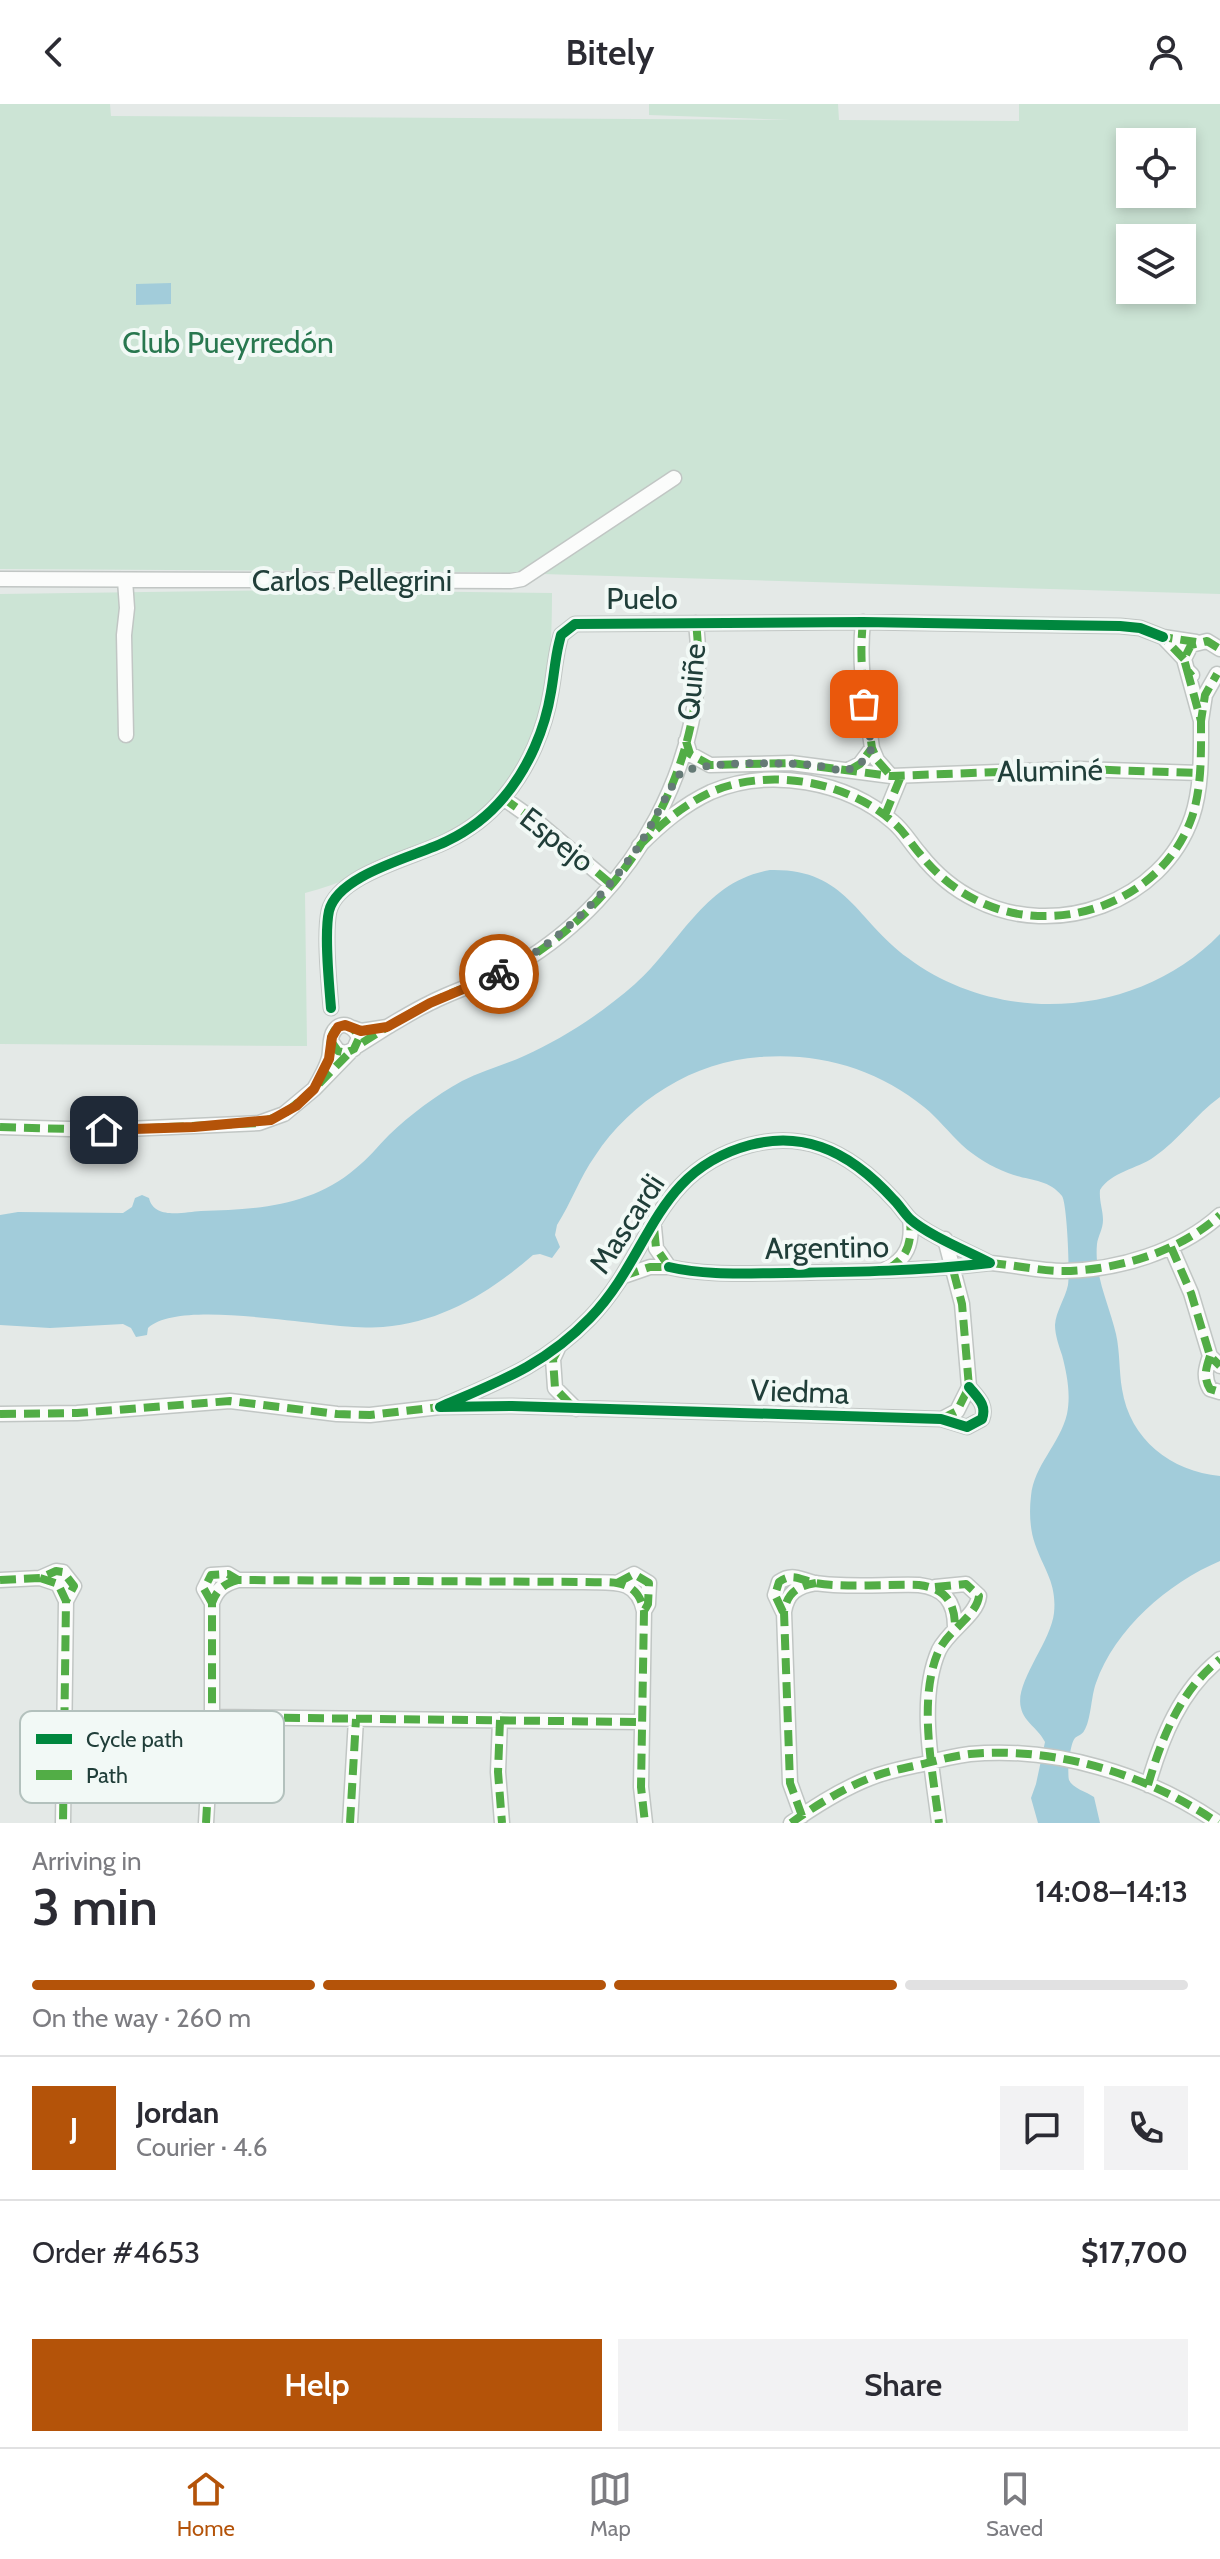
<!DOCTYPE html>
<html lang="en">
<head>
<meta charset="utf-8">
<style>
	:root { --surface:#fff; --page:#f2f2f3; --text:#2b2b33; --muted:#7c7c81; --line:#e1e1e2; --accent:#b45309 }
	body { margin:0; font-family:Cabin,sans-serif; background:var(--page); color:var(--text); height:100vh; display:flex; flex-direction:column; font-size:30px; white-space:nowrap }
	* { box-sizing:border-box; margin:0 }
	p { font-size:26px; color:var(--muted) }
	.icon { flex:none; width:44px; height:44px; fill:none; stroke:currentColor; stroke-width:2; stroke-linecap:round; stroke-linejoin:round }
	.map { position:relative; height:1719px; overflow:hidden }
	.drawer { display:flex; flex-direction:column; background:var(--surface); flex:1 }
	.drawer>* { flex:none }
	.buttons { position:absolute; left:1116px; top:24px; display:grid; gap:16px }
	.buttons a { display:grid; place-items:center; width:80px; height:80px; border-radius:0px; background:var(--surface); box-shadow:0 4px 12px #0003; font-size:40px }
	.pin { position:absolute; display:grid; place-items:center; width:68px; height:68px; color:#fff; margin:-34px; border-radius:16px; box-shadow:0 4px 12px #0006 }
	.courier { position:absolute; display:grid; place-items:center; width:80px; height:80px; margin:-40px; border:6px solid #b45309; border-radius:50%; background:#fff; color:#222; box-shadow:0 2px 10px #0007 }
	.summary em { font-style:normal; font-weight:600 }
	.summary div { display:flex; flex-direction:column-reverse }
	.summary { display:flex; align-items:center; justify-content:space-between; height:136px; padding:0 32px }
	h1 { font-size:52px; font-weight:600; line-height:60px }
	.bar { display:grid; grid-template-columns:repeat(4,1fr); gap:12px 8px; align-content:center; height:96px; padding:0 32px }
	.bar i { height:10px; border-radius:6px; background:var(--line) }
	.bar .selected { background:var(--accent) }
	.bar p { grid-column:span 4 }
	.line { display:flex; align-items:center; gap:20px; padding:0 32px; border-top:2px solid var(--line) }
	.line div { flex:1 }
	.round { display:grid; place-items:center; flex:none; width:84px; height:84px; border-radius:0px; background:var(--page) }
	.action { display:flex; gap:16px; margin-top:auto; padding:16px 32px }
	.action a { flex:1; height:92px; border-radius:0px; background:var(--accent); color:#fff; font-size:32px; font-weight:600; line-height:92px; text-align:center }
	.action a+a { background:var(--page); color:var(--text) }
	header { display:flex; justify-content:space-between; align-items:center; height:104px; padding:0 32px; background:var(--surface); font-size:36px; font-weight:600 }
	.dock { display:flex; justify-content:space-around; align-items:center; height:112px; border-top:2px solid var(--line); background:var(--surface); font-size:22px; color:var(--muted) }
	.dock a { display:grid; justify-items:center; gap:4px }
	.dock .selected { color:var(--accent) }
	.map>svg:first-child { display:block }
	.green { fill:#cce4d5; fill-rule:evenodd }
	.water { fill:#a2ccda }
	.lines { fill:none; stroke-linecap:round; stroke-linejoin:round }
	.minor-casing { stroke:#c1c6c4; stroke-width:17 }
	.minor { stroke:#fbfcfb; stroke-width:14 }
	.quiet { stroke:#52ad46; stroke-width:8; stroke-dasharray:16 8; stroke-linecap:butt }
	.cycleway-casing { stroke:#f2f9f6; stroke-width:15 }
	.cycleway { stroke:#00873e; stroke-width:10 }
	.done { stroke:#657a76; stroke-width:8; stroke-dasharray:0 14.4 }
	.route { stroke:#b45309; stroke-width:10 }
	.labels { text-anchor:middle; stroke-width:8; stroke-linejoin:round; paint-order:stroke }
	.park-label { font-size:30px; fill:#28774f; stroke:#f2f9f6 }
	.street-label { font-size:30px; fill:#203e39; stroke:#f2f9f6 }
	.key { fill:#f2f9f6; stroke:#b3c1bd; stroke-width:2 }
	.key-label { font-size:22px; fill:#203e39 }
</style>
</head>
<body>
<header><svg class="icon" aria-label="back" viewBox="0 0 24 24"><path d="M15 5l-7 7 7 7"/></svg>Bitely<svg class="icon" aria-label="person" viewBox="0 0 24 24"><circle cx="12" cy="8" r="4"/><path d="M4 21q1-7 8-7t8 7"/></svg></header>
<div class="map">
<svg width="1220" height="1719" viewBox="0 0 1220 1719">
	<rect width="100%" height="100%" fill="#e4e9e7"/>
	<path class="green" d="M0,0h110l1,12 679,4 -141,-5v-11h189l1,16 180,1v-17h201v490l-747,-22 -473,-3zM1130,38h52v52h-52zM1130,134h52v52h-52z
		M301,486l251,3c0,99 -10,182 -100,240 -15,10 -34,16 -50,23 -32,14 -63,28 -97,37l2,153 -307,-2v-450z"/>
	<path class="water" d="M171,179v21l-35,1v-21z
		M770,766c76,-2 85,49 138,88 92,69 231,60 312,-24v163c-25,18 -41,43 -66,60 -17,12 -43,15 -54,33 -1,11 3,20 3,30 0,9 -5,16 -6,24 -3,32 12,60 19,90 4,18 3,37 6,55 8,51 49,82 98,87v85c-52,22 -105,68 -124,122 -5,13 -5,38 -12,48 -1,3 -7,5 -9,7 -5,5 -8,35 -6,42 3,8 18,12 25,17l6,26h-62l-7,-25 5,-14 9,-42c-6,-13 -21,-20 -24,-34 -7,-25 30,-66 33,-95 3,-30 -10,-43 -19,-69 -5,-14 -6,-32 -4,-48 3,-31 29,-52 36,-82 4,-20 0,-40 -5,-59 -3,-9 -7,-20 -7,-30 1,-14 10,-26 13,-40 2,-12 -1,-82 -6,-89 -14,-18 -34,-15 -54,-23 -16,-6 -33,-16 -46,-28 -13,-12 -24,-27 -38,-38 -46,-38 -105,-55 -164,-50 -66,4 -129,44 -165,99 -15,21 -24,47 -38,69l-2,10 5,12 -8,11 -12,-4 -7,1c-44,38 -91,67 -150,72 -51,5 -200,-31 -235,1l-1,7 -11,2 -5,-9 -8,-4 -73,4 -50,-3v-110l18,-3 105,1 9,-6 3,-9 7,-3 7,3c5,22 35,14 52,13 54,-1 111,-5 154,-42 13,-10 23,-23 34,-34 22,-21 46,-39 73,-54 20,-10 42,-16 62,-25 40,-18 78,-43 111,-72 46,-41 69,-103 135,-114z"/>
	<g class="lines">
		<defs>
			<path id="minor" d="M0,475l511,2 11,-2 152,-101
				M125,476l2,28 -3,27 2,100
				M863,518c-5,44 3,83 9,126
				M1184,555l-21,-22 33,5
				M1187,566l14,51 4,-26 12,-21
				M1192,571l-5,-5 -3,-11 7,-14 16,-4 13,8
				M686,637l4,13 20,11 81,-2 100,13 187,-7 122,4
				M848,666l12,-6 12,-16 5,12 14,16
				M503,694l37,26 71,60
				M885,711l16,-39
				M639,742c22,-22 44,-41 72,-54 58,-25 136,-11 182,30 11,9 18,22 27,32 15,19 35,36 56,46 79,40 186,3 216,-83 10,-30 9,-64 9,-96
				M331,904c-2,-25 -7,-74 -2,-97 9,-37 86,-54 118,-70 21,-10 42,-26 57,-44 25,-30 41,-68 47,-105 3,-16 4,-33 8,-49l2,-8 14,-11 288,-2 257,4 20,2 23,9
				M387,923c14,-8 28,-17 43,-24 29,-15 61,-23 89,-39 115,-68 193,-208 177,-341
				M353,924l8,3 26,-4 -30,19
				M331,937l7,10 8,2 8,-4 5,-11c-4,-11 -17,-19 -25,-7 -5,7 -3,19 -5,27 -3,11 -9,21 -15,31l36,-37
				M0,1023l104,3 155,-7 25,-9 30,-25
				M1171,1143l20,46 19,63 10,10
				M990,1159c25,2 50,8 74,8 54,-1 115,-19 156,-56
				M669,1163c38,9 79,6 117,6 69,-1 136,-2 204,-10 -23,-12 -62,-28 -80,-44 -6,-6 -10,-13 -16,-19 -20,-22 -44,-43 -73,-53 -23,-8 -48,-8 -71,-2 -97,26 -98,109 -160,173 -45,47 -92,64 -150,89l72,-1 429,13 26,8 15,-8c5,-14 -4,-21 -13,-32
				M884,1166c23,-10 29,-27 26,-51
				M624,1172l26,-9h19l-13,-19 -2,-21
				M558,1244l-5,11 2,29 21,21
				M1210,1252c-4,12 -7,21 0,33l10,3
				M0,1310l77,-1 153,-12 107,13 33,1 70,-8
				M942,1315l15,-8 12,-24 -7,-83 -17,-65
				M40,1474l18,6 8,17 -3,222
				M0,1476l40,-2 16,-7 7,1 11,14 -8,15
				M617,1479l17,-9 15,9 -1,21 -4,7
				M935,1483l31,-3 13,12c-2,19 -30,34 -40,54 -22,49 -6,122 0,173
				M212,1499l-8,-14 7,-14 17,-1 10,6 346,2c28,1 53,-5 60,29l-3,176 4,36
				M783,1508l-8,-17 4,-13c14,-10 21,-2 36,1 30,5 73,1 104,2 25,3 36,16 36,42
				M212,1613l429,5
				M500,1616l-2,52 4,51
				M1148,1681c14,-48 32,-94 72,-126
				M802,1712l-12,-33 -6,-171c3,-19 13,-26 32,-29
				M206,1719l6,-106v-114c5,-14 12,-19 26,-23
				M350,1719l6,-104
				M791,1719c24,-17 51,-34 79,-45 17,-7 35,-10 53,-14 15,-4 31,-8 47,-10 85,-8 179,21 248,69"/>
		</defs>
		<use href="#minor" class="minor-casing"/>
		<use href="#minor" class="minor"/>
		<path class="quiet" d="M863,518c-5,44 3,83 9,126
			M1184,555l-21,-22 33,5
			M1187,566l14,51 4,-26 12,-21
			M1192,572l-5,-6 -3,-11 7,-14 16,-4 13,8
			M686,637l4,13 20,11 81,-2 100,13 187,-7 122,4
			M848,667l12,-7 12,-16 5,12 14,16
			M503,694l37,26 71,60
			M885,711l16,-39
			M639,742c22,-22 44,-41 72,-54 58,-25 136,-11 182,30 11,9 18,22 27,32 15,19 35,36 56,46 79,40 186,3 216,-83 10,-30 9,-64 9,-96
			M387,923c14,-8 28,-17 43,-24 29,-15 61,-23 89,-39 115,-68 193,-208 177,-341
			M353,924l8,3 26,-4 -30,19
			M331,937l7,10 8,2 8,-4 5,-11c-4,-11 -17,-19 -25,-7 -5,7 -3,19 -5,27 -3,11 -9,21 -15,31l36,-37
			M0,1023l104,3 155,-7 25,-9 30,-25
			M1171,1143l20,46 19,63 10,10
			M990,1159c25,2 50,8 74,8 54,-1 115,-19 156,-56
			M887,1165c21,-10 25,-28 23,-50
			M623,1172l27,-9h19l-13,-19 -2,-21
			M559,1244l-6,11 2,29 18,19
			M1210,1252c-4,12 -7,21 0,33l10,3
			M0,1310l77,-1 153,-12 107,13 33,1 70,-8
			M941,1315l16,-8 12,-24 -7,-83 -11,-42
			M40,1474l18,6 8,17 -3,222
			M0,1476l40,-2 16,-7 7,1 11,14 -8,15
			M617,1479l17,-9 15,9 -1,21 -4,7
			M935,1483l31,-3 13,12c-2,19 -30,34 -40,54 -22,49 -6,122 0,173
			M212,1499l-8,-14 7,-14 17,-1 10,6 346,2c28,1 53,-5 60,29l-3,176 4,36
			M783,1508l-8,-17 4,-13c14,-10 21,-2 36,1 30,5 73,1 104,2 25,3 36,16 36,42
			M212,1613l429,5
			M500,1616l-2,52 4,51
			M1148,1681c14,-48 32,-94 72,-126
			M802,1712l-12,-33 -6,-171c3,-19 13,-26 32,-29
			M206,1719l6,-106v-114c5,-14 12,-19 26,-23
			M350,1719l6,-104
			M791,1719c24,-17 51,-34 79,-45 17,-7 35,-10 53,-14 15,-4 31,-8 47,-10 85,-8 179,21 248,69"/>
		<defs>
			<path id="cycleway" d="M331,904c-2,-25 -7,-74 -2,-97 9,-37 86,-54 118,-70 21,-10 42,-26 57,-44 25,-30 41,-68 47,-105 3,-16 4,-33 8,-49l2,-8 14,-11 288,-2 257,4 20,2 23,9
				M669,1163c38,9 79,6 117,6 69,-1 136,-2 204,-10 -23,-12 -62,-28 -80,-44 -6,-6 -10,-13 -16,-19 -20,-22 -44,-43 -73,-53 -23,-8 -48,-8 -71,-2 -97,26 -98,109 -160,173 -45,47 -92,64 -150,89l72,-1 429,13 26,8 15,-8c5,-14 -4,-21 -13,-32"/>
		</defs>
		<use href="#cycleway" class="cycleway-casing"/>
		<use href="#cycleway" class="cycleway"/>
	</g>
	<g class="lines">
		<path class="done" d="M499,870c57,-29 103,-75 139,-127 9,-12 37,-70 43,-74 24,-13 104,-10 133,-8 11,1 27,8 36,4 11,-4 17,-12 22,-21l-8,-44"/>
		<path class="route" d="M104,1026l90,-3 77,-7 25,-14 18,-17 15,-30 3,-22 6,-10 7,-2 16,6 26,-4 43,-24 69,-29"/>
	</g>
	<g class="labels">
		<g class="park-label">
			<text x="228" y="249">Club Pueyrredón</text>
		</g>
		<g class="street-label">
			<text x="352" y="487">Carlos Pellegrini</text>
			<text x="642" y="505">Puelo</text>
			<text transform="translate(692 578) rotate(-85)" y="10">Quiñe</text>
			<text transform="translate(1050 667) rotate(-1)" y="10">Aluminé</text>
			<text transform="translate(557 736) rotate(38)" y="10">Espejo</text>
			<text transform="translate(627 1120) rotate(-57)" y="10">Mascardi</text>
			<text transform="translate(827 1144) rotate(-1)" y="10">Argentino</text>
			<text transform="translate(800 1288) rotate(2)" y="10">Viedma</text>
		</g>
	</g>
	<rect x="20" y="1607" width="264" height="92" rx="12" class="key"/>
	<rect x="36" y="1630" width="36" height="10" fill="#00873e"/>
	<rect x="36" y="1666" width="36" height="10" fill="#52ad46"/>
	<g class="key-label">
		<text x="86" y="1643">Cycle path</text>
		<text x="86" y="1679">Path</text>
	</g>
</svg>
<div class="buttons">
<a><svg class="icon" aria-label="locate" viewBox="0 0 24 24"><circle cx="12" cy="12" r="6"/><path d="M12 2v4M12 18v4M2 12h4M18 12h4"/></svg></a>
<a><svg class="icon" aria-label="layers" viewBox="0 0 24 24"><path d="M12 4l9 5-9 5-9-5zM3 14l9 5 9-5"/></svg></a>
</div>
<div class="pin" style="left:864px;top:600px;background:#ea580c"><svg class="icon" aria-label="bag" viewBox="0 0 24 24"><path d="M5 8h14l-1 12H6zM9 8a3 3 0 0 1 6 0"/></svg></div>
<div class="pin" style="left:104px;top:1026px;background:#1f2937"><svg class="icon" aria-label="home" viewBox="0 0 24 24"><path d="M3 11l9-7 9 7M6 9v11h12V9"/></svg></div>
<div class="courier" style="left:499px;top:870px"><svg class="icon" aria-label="bike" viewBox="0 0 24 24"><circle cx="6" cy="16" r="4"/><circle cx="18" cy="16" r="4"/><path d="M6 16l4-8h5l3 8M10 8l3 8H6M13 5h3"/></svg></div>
</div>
<section class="drawer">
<div class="summary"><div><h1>3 min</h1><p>Arriving in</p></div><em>14:08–14:13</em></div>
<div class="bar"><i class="selected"></i><i class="selected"></i><i class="selected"></i><i></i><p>On the way · 260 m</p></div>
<div class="line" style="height:144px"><b class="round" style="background:var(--accent);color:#fff">J</b><div><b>Jordan</b><p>Courier · 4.6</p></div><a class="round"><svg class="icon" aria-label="chat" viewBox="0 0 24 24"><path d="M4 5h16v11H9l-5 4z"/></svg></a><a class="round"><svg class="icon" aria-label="phone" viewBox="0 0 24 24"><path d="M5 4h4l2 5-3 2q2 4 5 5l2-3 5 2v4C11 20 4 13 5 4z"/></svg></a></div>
<div class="line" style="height:104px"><div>Order #4653</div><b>$17,700</b></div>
<div class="action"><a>Help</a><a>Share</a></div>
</section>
<nav class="dock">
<a class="selected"><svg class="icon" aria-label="home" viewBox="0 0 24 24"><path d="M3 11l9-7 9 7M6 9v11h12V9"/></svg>Home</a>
<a><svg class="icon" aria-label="map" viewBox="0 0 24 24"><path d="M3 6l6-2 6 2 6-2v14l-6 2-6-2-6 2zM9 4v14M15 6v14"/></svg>Map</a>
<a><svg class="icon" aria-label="saved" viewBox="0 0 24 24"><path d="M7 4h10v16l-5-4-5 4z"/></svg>Saved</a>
</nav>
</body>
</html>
